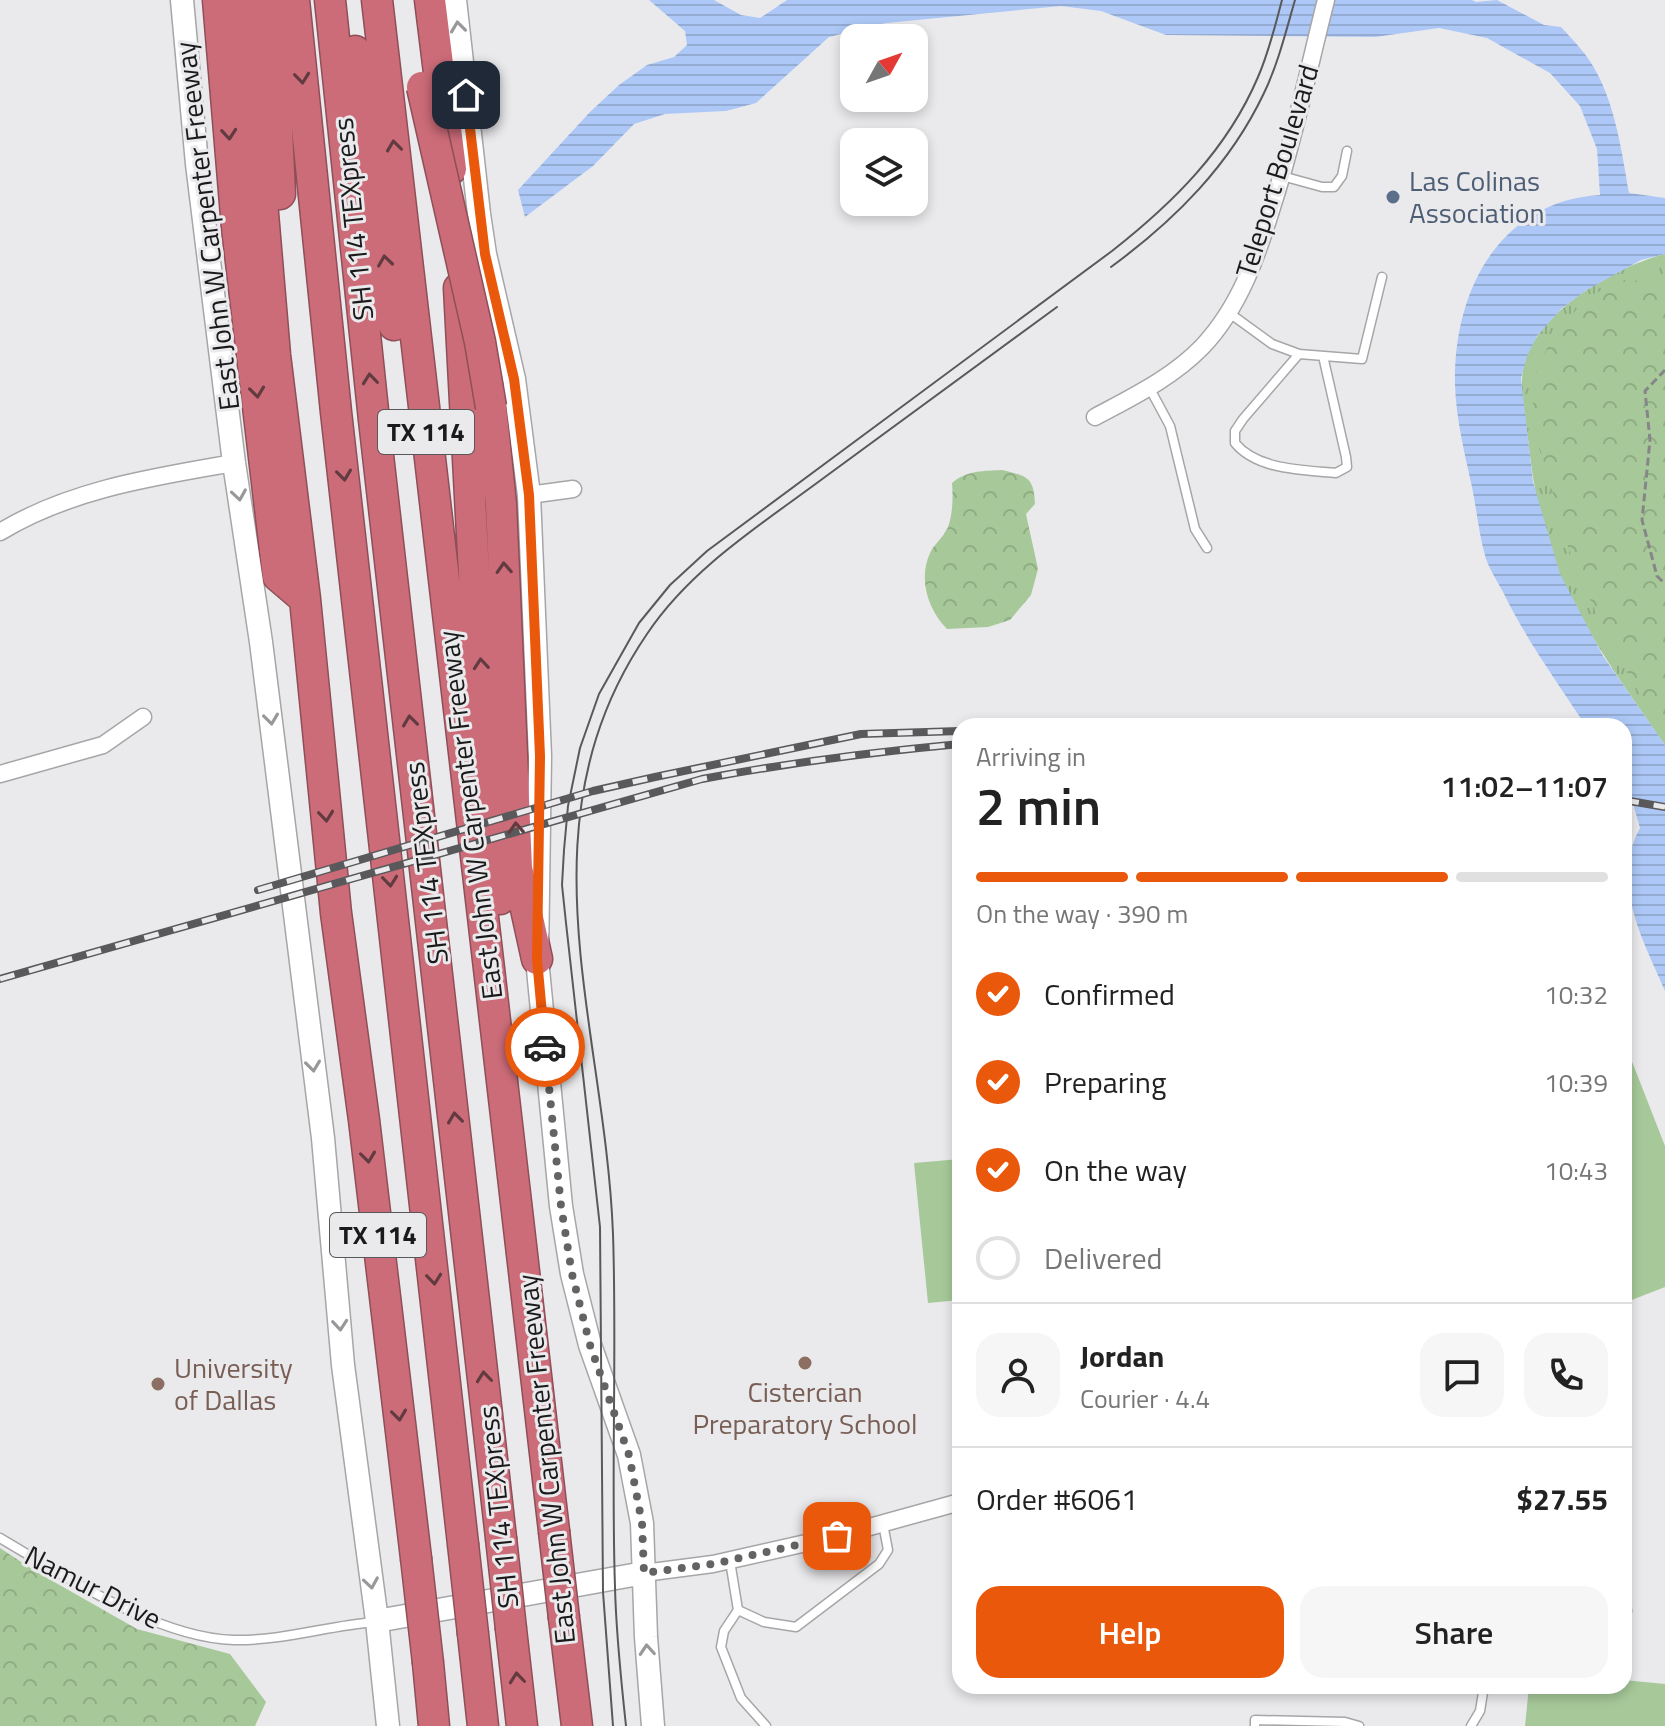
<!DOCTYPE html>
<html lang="en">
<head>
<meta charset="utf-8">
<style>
	:root { --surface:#fff; --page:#f6f6f6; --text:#222; --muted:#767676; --line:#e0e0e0; --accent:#ea580c }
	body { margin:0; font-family:"Titillium Web",sans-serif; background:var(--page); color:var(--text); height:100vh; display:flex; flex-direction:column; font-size:30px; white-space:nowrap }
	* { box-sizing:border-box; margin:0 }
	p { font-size:26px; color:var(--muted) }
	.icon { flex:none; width:44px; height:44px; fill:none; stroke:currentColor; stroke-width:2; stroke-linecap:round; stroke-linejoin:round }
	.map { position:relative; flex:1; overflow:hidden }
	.drawer { position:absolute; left:952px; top:718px; width:680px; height:976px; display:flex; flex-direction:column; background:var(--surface); border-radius:24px; box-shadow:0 4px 12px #0003 }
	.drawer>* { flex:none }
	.needle { width:52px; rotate:50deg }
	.fabs { position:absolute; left:840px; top:24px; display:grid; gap:16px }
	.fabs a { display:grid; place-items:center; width:88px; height:88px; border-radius:16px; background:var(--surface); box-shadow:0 4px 12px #0003; font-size:40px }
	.pin { position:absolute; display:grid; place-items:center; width:68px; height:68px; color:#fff; margin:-34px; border-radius:16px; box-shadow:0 4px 12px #0006 }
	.courier { position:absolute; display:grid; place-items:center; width:80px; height:80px; margin:-40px; border:6px solid #ea580c; border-radius:50%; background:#fff; color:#222; box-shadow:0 2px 10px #0007 }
	.head em { font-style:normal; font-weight:600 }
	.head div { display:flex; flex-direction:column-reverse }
	.head { display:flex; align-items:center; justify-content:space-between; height:136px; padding:0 24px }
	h1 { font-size:52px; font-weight:600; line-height:60px }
	.bar { display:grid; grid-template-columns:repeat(4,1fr); gap:12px 8px; align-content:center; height:96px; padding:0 24px }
	.bar i { height:10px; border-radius:6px; background:var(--line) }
	.bar .selected { background:var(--accent) }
	.bar p { grid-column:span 4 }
	.line { display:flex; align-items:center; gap:20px; padding:0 24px; border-top:2px solid var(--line) }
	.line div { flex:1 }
	.round { display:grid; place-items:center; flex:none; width:84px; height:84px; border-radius:24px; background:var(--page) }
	ol { padding:0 24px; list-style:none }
	li { display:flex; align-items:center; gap:24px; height:88px }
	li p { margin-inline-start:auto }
	li .icon { padding:8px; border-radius:50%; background:var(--accent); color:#fff; stroke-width:4 }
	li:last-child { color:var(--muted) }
	li i { width:44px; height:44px; border:4px solid var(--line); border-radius:50% }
	.button { display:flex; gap:16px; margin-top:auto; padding:16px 24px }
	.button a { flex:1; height:92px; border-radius:24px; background:var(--accent); color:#fff; font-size:32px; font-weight:600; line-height:92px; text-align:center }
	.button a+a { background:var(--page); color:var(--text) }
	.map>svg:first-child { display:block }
	.grass { fill:url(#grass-tufts) }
	.forest { fill:url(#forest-crowns) }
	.garden { fill:#a7c999 }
	.water { fill:url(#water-rules) }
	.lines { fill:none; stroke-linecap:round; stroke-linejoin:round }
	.lane-casing { stroke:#a6a6a8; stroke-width:11 }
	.street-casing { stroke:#a6a6a8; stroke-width:19 }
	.secondary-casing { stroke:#a6a6a8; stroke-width:25 }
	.highway-casing { stroke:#8e4f58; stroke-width:33 }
	.path { stroke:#868688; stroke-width:3; stroke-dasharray:8 4; stroke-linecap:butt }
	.lane { stroke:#fff; stroke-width:8 }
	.street { stroke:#fff; stroke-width:16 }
	.secondary { stroke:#fff; stroke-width:22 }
	.highway { stroke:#cd6c79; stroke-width:30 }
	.tram { stroke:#59595b; stroke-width:2 }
	.rail-casing { stroke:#59595b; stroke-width:8 }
	.rail { stroke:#eaeaed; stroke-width:5; stroke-dasharray:15; stroke-linecap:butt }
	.highway-bridge-casing { stroke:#8e4f58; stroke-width:33; stroke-linecap:butt }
	.highway-bridge { stroke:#cd6c79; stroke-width:30 }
	.oneway { stroke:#989898 }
	.oneway2 { stroke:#623b41 }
	.done { stroke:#636364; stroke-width:8; stroke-dasharray:0 14.4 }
	.route { stroke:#ea580c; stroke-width:10 }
	.service-dot { fill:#5c6f8a; stroke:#eaeaed; stroke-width:3 }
	.education-dot { fill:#8d6e63; stroke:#eaeaed; stroke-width:3 }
	.labels { text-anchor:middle; stroke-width:6; stroke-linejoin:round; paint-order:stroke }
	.shield { fill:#eaeaed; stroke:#58585a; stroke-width:2 }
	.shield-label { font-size:26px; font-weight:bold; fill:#1a1a1b }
	.street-label { font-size:28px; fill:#1a1a1b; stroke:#eaeaed }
	.service-label { font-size:28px; fill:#4e5e75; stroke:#eaeaed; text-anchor:start }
	.education-label { font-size:28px; fill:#785e54; stroke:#eaeaed; text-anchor:start }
</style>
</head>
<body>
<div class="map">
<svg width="1665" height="1726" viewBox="0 0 1665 1726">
	<defs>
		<pattern id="grass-tufts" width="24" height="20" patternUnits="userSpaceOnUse" patternTransform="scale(2)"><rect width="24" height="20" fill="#a7c999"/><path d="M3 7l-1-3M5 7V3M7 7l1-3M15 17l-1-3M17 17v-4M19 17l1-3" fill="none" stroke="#8fac83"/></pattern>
		<pattern id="forest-crowns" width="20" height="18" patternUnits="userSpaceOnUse" patternTransform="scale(2)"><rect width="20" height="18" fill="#a7c999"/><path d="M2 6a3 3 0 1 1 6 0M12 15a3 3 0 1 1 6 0" fill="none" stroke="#8fac83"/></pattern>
		<pattern id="water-rules" width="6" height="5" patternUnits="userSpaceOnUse" patternTransform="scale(2)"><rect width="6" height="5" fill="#adc8f6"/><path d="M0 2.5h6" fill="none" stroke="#94abd2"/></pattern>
	</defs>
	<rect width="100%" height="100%" fill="#eaeaed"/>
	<path class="grass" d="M1665,254v491c-38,-55 -78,-109 -105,-170 -19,-43 -27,-90 -32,-136 -2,-19 -7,-41 -6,-60 2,-61 91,-112 143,-125z"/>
	<path class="forest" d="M1625,280l40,2v447l-16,-19 -43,-74 -37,-86 -34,-119 -3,-50 21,-46 36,-39z
		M1002,470c25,6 32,7 33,34l-9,10 12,55 -7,26 -21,25 -22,7 -41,2c-19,-19 -29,-50 -17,-76 4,-9 14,-16 18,-26 5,-14 5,-30 4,-44 15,-13 32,-12 50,-13z
		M0,1548l35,23 102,58 93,25 36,48 -11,24h-255z"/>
	<path class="garden" d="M1624,1041l41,105v141l-41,16z
		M960,1159v141l-32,3 -14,-140z
		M1624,1680l41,4v42h-140l4,-40h95z"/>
	<path class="water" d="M649,0h65l27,15 19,3 27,-18h685l4,2 21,-2 47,25 17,2c11,12 24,25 32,39 22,36 29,87 36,127l36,5v56l-24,6 -56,31 -24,18 -24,27 -10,20 -6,22 12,104 27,92 43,82 62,89v246c-22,-51 -55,-109 -25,-163l-6,-21 -10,-21v-60h-38c-29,-44 -60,-87 -83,-134 -6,-11 -13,-22 -17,-33 -7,-23 -9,-48 -14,-72 -7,-32 -16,-68 -17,-102 -2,-92 43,-184 145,-190l-3,-46 -17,-43 -30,-33 -63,-35 -48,-10 -64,9 -209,-2 -65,-24 -40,-5 -175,17 -57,14 -73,66 -30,8 -61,3 -31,10 -41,42 -68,51 -7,-27 72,-78 29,-27 28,-20 27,-8 13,-12 -2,-14z"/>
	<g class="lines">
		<defs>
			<path id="lane" d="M1282,176l40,11h12l8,-11 5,-25
				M1228,312l44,32 27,10 63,5 20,-82
				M1299,354l-56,65 -8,12v12c22,27 68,27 101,30l11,-6 -1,-10 -23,-101
				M1149,387l21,39 25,103 12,19
				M0,1538c65,38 157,100 234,102 48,1 93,-14 140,-18
				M730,1561l8,49 -14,21 -3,16 20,51 25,28
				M1624,1588l3,23 -3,10
				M738,1610l26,12 32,5 83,-63 9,-14 -5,-26
				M1255,1726v-6l90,2 14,4
				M1471,1726l9,-15 4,-25"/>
			<path id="street" d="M1095,417c37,-20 77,-39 107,-70 39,-41 56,-94 72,-146 21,-66 35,-134 52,-201
				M529,495l44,-6
				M0,532c71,-43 154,-55 234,-69
				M0,774l103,-29 40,-28
				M644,1573l69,-9 124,-28 123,-34"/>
			<path id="secondary" d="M182,0l15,164 37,299 27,179 62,496 20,227 34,256 11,105
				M455,0l24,214 6,40 29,125 15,116 11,261 -3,203 24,247 11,68 18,71 39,110 13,68 4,114 7,89
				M377,1621l267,-48"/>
			<path id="highway" d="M218,0l19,228 41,348 27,23
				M245,0l30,355 30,244 31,314 28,207 52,438
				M271,0l9,194
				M294,0l42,412 127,1132
				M330,0l44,420 127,1118
				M377,0l177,1531
				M430,0l21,169
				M355,51l39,274
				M459,288l16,304 25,307
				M491,407l10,97 16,364 20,91
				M564,1618l13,108
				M511,1629l11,97
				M473,1634l10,92
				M428,1663l6,63"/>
		</defs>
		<use href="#lane" class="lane-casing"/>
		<use href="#street" class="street-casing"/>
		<use href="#secondary" class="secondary-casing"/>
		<use href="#highway" class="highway-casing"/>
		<path class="path" d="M1665,370l-20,21 5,49 -8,80 15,56 8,8"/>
		<use href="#lane" class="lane"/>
		<use href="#street" class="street"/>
		<use href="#secondary" class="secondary"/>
		<use href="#highway" class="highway"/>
		<path class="tram" d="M1111,267c64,-47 119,-102 153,-174 14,-29 22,-62 31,-93
			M613,1726l-10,-134 -3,-365 -34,-304 -4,-38 2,-35 4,-44 12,-58 19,-54 40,-71 31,-38 37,-34 405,-300c61,-48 115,-101 146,-174 11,-25 17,-51 24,-77
			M626,1726c-5,-46 -10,-93 -11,-139 -4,-118 2,-236 -2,-353 -8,-209 -96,-409 34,-600 44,-66 115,-110 178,-157 77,-56 154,-113 232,-170"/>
		<defs>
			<path id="rail" d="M1624,800l41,7
				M258,890l335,-99 62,-14 206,-43 99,-3
				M0,979l702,-200c86,-16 171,-27 258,-35"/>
		</defs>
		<use href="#rail" class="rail-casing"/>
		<use href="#rail" class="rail"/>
		<defs>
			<path id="highway-bridge" d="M422,87l58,255 11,65
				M554,1531l10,87
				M501,1538l10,91
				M463,1544l10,90
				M416,1558l12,105"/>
		</defs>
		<use href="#highway-bridge" class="highway-bridge-casing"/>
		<use href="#highway-bridge" class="highway-bridge"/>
	</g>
	<defs><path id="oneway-chevron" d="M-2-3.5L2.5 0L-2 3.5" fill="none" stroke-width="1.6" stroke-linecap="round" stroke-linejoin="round" transform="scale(2)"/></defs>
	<g class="oneway">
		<use href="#oneway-chevron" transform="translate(458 27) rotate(-97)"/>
		<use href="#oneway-chevron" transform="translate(239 495) rotate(81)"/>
		<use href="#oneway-chevron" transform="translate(271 719) rotate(83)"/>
		<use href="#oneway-chevron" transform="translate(313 1066) rotate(83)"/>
		<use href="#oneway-chevron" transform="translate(340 1325) rotate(85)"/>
		<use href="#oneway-chevron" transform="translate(371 1583) rotate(81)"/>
		<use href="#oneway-chevron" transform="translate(647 1650) rotate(-94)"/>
	</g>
	<g class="oneway2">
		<use href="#oneway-chevron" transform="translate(302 78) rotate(84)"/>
		<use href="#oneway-chevron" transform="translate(229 134) rotate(85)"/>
		<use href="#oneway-chevron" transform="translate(394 146) rotate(-97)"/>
		<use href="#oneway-chevron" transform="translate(385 261) rotate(-98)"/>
		<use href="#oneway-chevron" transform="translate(370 379) rotate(-96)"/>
		<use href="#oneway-chevron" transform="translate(257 392) rotate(83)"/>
		<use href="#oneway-chevron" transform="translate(344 475) rotate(83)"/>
		<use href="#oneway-chevron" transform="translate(504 568) rotate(-93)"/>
		<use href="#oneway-chevron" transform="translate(481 664) rotate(-95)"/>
		<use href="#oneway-chevron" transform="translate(410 721) rotate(-97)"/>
		<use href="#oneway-chevron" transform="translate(326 816) rotate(84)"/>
		<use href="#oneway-chevron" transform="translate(516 828) rotate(-93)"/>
		<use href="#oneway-chevron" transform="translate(390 881) rotate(84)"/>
		<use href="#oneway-chevron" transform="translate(455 1118) rotate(-97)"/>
		<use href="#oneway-chevron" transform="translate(368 1157) rotate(83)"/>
		<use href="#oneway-chevron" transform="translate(434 1279) rotate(84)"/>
		<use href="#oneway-chevron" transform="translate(484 1377) rotate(-96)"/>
		<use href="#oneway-chevron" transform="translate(399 1415) rotate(83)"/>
		<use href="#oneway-chevron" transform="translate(517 1678) rotate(-96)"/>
	</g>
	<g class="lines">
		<path class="done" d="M545,1047l16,159 11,68 18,71 39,110 13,68 2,50 69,-9 124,-28"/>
		<path class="route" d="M466,95l19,159 29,125 15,116 11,261 -3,203 8,88"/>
	</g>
	<circle class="service-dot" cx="1393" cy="197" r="8"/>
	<g class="education-dot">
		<circle cx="805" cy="1363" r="8"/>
		<circle cx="158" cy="1384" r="8"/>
	</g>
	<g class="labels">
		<g class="shield">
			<rect x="378" y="410" width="96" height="44" rx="6"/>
			<rect x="330" y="1213" width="96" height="44" rx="6"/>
		</g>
		<g class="shield-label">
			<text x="426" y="441">TX 114</text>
			<text x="378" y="1244">TX 114</text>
		</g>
		<g class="street-label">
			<text transform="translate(1277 171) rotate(-73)" y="10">Teleport Boulevard</text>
			<text transform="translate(353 219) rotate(-96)" y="10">SH 114 TEXpress</text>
			<text transform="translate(207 226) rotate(-97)" y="10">East John W Carpenter Freeway</text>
			<text transform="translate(470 815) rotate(-97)" y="10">East John W Carpenter Freeway</text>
			<text transform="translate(426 863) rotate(-97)" y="10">SH 114 TEXpress</text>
			<text transform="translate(546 1459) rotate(-96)" y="10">East John W Carpenter Freeway</text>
			<text transform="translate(498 1507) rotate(-96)" y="10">SH 114 TEXpress</text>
			<text transform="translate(93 1587) rotate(27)" y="10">Namur Drive</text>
		</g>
		<g class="service-label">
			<text x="1409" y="191">Las Colinas<tspan x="1409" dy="32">Association</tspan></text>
		</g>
		<g class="education-label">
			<text x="174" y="1378">University<tspan x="174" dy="32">of Dallas</tspan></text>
			<text x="805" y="1402" text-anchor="middle">Cistercian<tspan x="805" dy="32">Preparatory School</tspan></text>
		</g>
	</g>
</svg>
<div class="fabs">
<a><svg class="needle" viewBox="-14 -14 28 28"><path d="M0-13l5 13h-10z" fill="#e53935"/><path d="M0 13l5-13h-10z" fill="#767676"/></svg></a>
<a><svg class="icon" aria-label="layers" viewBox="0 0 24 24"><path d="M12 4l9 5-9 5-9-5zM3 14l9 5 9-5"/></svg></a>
</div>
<div class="pin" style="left:837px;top:1536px;background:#ea580c"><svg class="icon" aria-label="bag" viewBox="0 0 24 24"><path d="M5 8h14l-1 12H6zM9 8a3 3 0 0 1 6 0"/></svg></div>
<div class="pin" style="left:466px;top:95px;background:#1f2937"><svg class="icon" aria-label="home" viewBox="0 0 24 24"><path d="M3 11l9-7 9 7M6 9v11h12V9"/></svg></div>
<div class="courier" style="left:545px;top:1047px"><svg class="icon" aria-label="car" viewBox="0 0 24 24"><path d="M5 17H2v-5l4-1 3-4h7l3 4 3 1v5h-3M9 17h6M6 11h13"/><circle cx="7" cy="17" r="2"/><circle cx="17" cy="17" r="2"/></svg></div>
<section class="drawer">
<div class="head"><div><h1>2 min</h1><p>Arriving in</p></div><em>11:02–11:07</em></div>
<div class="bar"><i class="selected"></i><i class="selected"></i><i class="selected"></i><i></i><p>On the way · 390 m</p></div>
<ol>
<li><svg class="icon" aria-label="check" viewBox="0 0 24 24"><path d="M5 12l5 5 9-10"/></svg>Confirmed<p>10:32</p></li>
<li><svg class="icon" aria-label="check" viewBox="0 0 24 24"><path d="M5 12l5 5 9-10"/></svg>Preparing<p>10:39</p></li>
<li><svg class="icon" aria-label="check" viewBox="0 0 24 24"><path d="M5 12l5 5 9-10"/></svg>On the way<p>10:43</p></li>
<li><i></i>Delivered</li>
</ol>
<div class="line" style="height:144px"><a class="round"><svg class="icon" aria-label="person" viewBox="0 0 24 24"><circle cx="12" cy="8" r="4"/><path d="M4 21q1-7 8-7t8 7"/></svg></a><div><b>Jordan</b><p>Courier · 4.4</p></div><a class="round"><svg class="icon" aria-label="chat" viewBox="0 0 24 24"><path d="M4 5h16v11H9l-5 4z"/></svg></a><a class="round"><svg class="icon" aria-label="phone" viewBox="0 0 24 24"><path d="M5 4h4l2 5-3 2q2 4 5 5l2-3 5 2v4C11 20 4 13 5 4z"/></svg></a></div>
<div class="line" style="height:104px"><div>Order #6061</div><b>$27.55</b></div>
<div class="button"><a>Help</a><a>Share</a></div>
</section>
</div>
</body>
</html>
